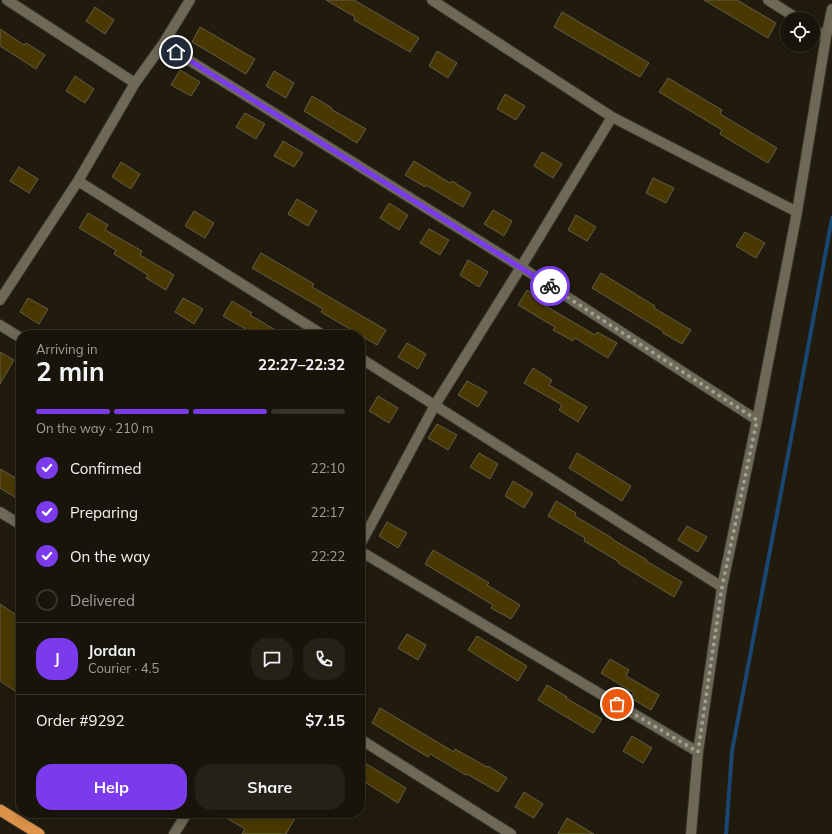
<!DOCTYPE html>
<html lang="en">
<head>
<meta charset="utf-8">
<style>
	:root { --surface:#181409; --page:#252117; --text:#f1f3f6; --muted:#9f9e9c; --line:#36332a; --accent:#7c3aed }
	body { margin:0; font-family:Mulish,sans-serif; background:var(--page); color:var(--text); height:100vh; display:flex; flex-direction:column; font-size:15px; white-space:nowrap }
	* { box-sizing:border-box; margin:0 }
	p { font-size:13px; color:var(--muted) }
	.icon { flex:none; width:22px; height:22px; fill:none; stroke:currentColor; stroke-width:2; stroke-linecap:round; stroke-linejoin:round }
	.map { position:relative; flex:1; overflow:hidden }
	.side { position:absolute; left:16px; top:330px; width:349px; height:488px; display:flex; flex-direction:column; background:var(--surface); border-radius:16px; box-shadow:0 2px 10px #0003,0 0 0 1px var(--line) }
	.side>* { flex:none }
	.controls { position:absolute; left:780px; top:12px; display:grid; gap:8px }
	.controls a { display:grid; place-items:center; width:40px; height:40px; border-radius:50%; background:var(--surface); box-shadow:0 2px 10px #0003,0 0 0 1px var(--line); font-size:20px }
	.pin { position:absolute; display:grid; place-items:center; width:34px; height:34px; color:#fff; margin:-17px; border:2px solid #fff; border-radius:50%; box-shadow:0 1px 4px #0007 }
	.courier { position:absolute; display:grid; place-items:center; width:40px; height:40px; margin:-20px; border:3px solid #7c3aed; border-radius:50%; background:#fff; color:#222; box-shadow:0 1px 5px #0007 }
	.overview em { font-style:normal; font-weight:700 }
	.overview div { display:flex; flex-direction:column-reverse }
	.overview { display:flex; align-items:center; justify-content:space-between; height:68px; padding:0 20px }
	h1 { font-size:26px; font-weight:700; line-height:30px }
	.bar { display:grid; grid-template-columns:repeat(4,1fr); gap:6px 4px; align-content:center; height:48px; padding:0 20px }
	.bar i { height:5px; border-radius:3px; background:var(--line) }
	.bar .active { background:var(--accent) }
	.bar p { grid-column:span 4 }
	.line { display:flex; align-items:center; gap:10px; padding:0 20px; border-top:1px solid var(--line) }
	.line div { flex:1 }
	.round { display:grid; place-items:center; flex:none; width:42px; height:42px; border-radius:16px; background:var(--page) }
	ol { padding:0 20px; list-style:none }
	li { display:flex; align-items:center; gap:12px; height:44px }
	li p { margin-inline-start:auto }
	li .icon { padding:4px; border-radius:50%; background:var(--accent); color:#fff; stroke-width:4 }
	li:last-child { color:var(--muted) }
	li i { width:22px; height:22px; border:2px solid var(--line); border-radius:50% }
	.cta { display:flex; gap:8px; margin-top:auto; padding:8px 20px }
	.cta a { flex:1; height:46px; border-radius:16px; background:var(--accent); color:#fff; font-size:16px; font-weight:700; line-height:46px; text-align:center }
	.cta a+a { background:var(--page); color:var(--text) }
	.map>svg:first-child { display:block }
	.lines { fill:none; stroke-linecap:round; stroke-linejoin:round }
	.stream { stroke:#194673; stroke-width:4 }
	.building { fill:#493900; stroke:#625c4c }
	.minor-casing { stroke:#35322c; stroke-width:12 }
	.trunk-casing { stroke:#35322c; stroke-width:13 }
	.minor { stroke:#6e6857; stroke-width:10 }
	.trunk { stroke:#dc9248; stroke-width:11 }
	.done { stroke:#a19e92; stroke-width:4; stroke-dasharray:0 7.2 }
	.route { stroke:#7c3aed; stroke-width:5 }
</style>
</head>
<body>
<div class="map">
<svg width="832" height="834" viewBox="0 0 832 834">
	<rect width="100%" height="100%" fill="#201b0c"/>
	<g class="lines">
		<path class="stream" d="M726,834l6,-83 54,-285 46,-248"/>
	</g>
	<path class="building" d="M326,0h28l65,38 -9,14 -56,-32 1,-3z
		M704,0h33l39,23 -8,15z
		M95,7l19,13 -9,14 -19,-13z
		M562,12l87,51 -9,14 -86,-50z
		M200,27l55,32 -9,15 -54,-32z
		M0,29l24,16 2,-2 19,12 -9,14 -36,-23z
		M437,51l20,12 -9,15 -19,-12z
		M180,70l20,12 -9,14 -20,-11z
		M274,71l20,12 -8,15 -20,-12z
		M75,76l19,13 -9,14 -19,-12z
		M668,78l54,32 -2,4 57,34 -9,15 -48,-29 2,-4 -63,-38z
		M505,94l20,12 -9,14 -19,-11z
		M312,96l20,12 -1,1 35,20 -9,14 -53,-32z
		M245,113l20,11 -9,15 -20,-12z
		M283,141l20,12 -9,14 -20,-11z
		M542,152l20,12 -9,14 -19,-12z
		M414,161l36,22 2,-2 19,12 -8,14 -37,-22 -1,2 -20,-12z
		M121,162l19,12 -9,15 -19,-12z
		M19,167l19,12 -9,14 -19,-12z
		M653,178l21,10 -8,15 -20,-10z
		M297,199l20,12 -9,15 -20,-12z
		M389,203l19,12 -9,15 -19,-12z
		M493,210l19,11 -8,15 -20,-12z
		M194,211l20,12 -9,15 -20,-12z
		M88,213l20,12 -3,5 37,21 -2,4 34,20 -8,15 -20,-12 2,-3 -34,-21 2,-4 -37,-22z
		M576,215l20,12 -9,14 -19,-11z
		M429,229l20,11 -9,15 -20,-12z
		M745,232l20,11 -9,15 -20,-12z
		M261,253l53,31 -2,3 74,43 -9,15 -56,-33 2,-3 -71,-41z
		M468,260l20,12 -9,15 -19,-12z
		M601,273l54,33 -1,2 37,22 -9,14 -19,-11v-2l-71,-43z
		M527,290l19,12 -2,3 51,30 2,-3 20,11 -9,15 -33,-20 -2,3 -20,-11 2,-3 -37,-22z
		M28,298l20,11 -9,15 -19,-12z
		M183,298l20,11 -9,15 -19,-12z
		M232,301l20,12 -2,2 34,20h-28l-33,-19z
		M407,343l19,11 -8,15 -20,-12z
		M0,352l14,8 -14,24z
		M533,368l19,12 -3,5 38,22 -9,15 -19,-12 3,-5 -38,-22z
		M467,381l20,11 -9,15 -20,-12z
		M378,396l20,12 -9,15 -20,-12z
		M437,424l20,11 -9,15 -20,-12z
		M479,453l19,11 -8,15 -20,-12z
		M577,453l54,33 -9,15 -53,-33z
		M0,469l21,12v20l-21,-13z
		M513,481l20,12 -9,15 -19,-12z
		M556,501l20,12 -1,3 37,22v1l35,21 -1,1 36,21 -8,15 -56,-34 1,-1 -35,-21 1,-3 -37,-22z
		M387,522l20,11 -9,15 -19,-12z
		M687,526l20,11 -9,15 -20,-12z
		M433,550l56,33 -2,2 33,20 -9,14 -20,-11 2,-3 -68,-41z
		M0,604l21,14v77l-21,-14z
		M407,634l19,11 -8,15 -20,-12z
		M477,636l50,30 -9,15 -50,-31z
		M610,659l19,11 -3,6 33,19 -8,15 -20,-12 3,-5 -33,-20z
		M547,685l20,12 -1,1 36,21 -9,14 -55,-33z
		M380,708l74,44 1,-3 32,18 1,-1 19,12 -9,14 -31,-18 -1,1 -36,-21 -2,3 -56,-34z
		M632,736l20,12 -9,15 -20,-12z
		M360,760l46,28 -8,15 -38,-24z
		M524,792l19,12 -9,14 -19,-11z
		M218,813h80l-12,21h-44l3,-5z
		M567,818l27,16h-36z"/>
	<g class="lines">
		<defs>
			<path id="minor" d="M7,0l128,83
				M432,0l180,117 185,95
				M768,0l30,19
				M813,29l13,8
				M163,44l358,223 236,153
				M78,181l245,154
				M0,300l78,-119 57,-98 28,-39 27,-44
				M0,325l21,13
				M360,358l362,229
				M0,512l21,13
				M360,545l75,-140 86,-138 91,-150
				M360,551l338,201
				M360,739l151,95
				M174,834l13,-21
				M691,834l7,-82 24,-165 35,-167 40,-208 29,-175 6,-28"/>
			<path id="trunk" d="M0,810l39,24"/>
		</defs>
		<use href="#minor" class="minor-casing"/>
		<use href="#trunk" class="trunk-casing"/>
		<use href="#minor" class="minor"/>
		<use href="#trunk" class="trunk"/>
	</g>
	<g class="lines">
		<path class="done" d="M550,286l207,134 -35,167 -24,165 -81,-48"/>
		<path class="route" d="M176,52l374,234"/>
	</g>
</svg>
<div class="controls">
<a><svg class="icon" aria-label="locate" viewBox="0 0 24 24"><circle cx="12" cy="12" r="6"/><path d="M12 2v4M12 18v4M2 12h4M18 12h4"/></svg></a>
</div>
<div class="pin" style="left:617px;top:704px;background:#ea580c"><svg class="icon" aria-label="bag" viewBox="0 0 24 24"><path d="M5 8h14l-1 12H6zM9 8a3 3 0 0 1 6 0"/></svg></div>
<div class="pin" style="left:176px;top:52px;background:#1f2937"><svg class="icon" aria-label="home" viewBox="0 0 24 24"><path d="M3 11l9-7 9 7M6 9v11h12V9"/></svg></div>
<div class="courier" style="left:550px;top:286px"><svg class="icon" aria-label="bike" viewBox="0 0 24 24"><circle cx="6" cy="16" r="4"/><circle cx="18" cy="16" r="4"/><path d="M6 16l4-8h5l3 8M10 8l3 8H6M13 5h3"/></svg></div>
<section class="side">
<div class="overview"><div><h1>2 min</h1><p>Arriving in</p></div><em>22:27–22:32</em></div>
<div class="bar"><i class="active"></i><i class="active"></i><i class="active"></i><i></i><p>On the way · 210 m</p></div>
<ol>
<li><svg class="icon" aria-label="check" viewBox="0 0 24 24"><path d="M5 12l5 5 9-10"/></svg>Confirmed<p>22:10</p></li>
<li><svg class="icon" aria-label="check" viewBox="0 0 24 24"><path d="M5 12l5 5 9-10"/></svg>Preparing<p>22:17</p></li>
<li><svg class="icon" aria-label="check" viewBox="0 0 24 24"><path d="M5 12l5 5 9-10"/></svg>On the way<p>22:22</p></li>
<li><i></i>Delivered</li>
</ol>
<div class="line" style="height:72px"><b class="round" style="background:var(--accent);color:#fff">J</b><div><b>Jordan</b><p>Courier · 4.5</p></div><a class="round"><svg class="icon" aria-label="chat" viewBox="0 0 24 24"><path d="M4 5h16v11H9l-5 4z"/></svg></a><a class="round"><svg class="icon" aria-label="phone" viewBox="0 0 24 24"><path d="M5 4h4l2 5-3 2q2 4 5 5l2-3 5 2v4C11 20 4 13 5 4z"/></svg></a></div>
<div class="line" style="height:52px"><div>Order #9292</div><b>$7.15</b></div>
<div class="cta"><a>Help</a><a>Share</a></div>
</section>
</div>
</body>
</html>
